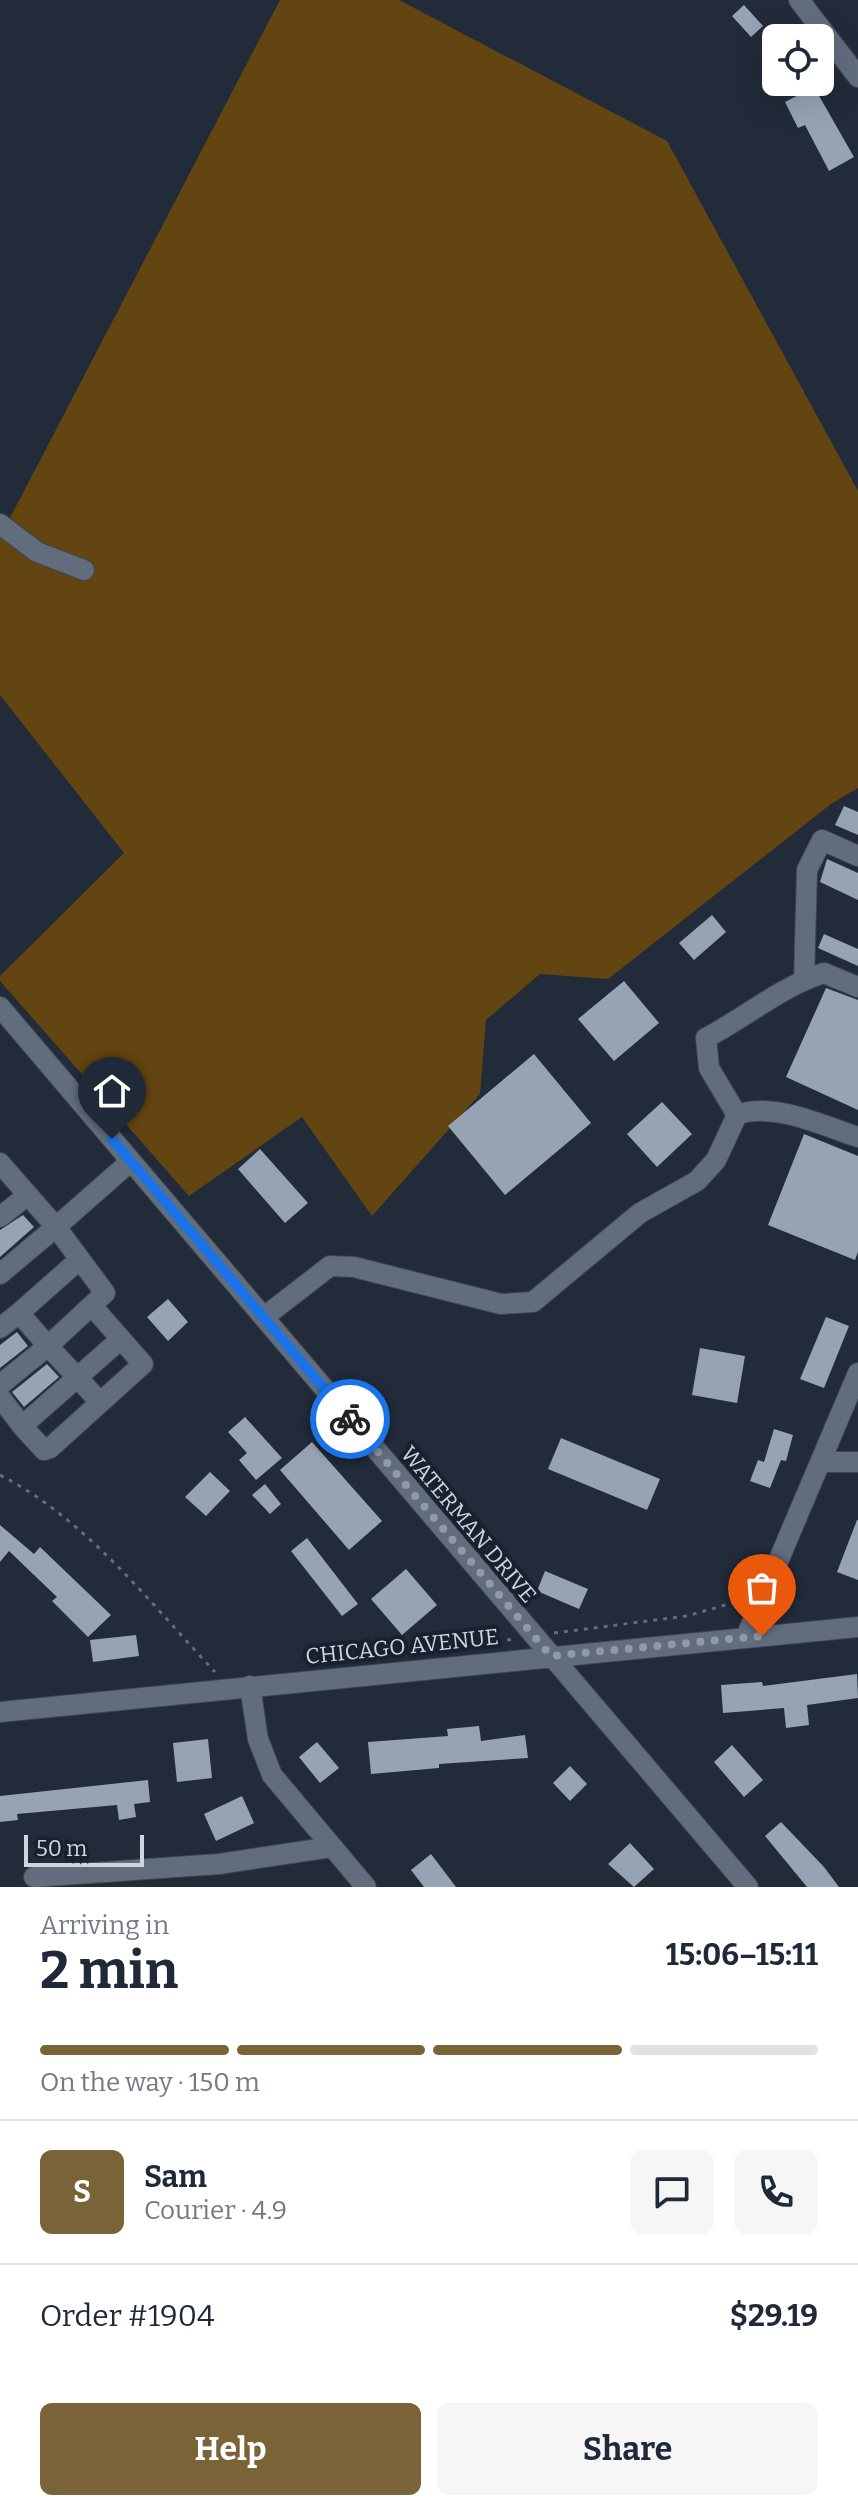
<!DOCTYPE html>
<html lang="en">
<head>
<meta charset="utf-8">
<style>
	:root { --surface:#fff; --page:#f6f6f7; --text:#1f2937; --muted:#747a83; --line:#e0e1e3; --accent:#7b6338 }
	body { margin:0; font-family:Bitter,serif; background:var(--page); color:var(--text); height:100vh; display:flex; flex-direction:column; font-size:30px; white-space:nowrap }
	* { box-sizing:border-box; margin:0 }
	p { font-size:26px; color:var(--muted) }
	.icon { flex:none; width:44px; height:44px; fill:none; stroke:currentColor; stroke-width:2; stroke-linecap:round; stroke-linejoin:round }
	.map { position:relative; height:1887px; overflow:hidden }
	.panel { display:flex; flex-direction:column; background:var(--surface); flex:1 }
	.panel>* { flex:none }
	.buttons { position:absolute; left:762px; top:24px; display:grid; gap:16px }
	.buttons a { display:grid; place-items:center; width:72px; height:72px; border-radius:12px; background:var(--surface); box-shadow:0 8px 32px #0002; font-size:40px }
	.scale { position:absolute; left:24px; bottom:20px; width:120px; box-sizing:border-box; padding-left:8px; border:4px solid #ced5de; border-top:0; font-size:22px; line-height:28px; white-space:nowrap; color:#ced5de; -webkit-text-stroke:6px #18222f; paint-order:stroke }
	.pin { position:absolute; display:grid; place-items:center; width:68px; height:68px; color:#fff; margin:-82px -34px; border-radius:50% 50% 50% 0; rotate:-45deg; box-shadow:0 0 8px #0007 }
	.pin .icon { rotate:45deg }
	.courier { position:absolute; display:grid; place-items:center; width:80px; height:80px; margin:-40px; border:6px solid #1a73e8; border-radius:50%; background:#fff; color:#222; box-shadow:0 2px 10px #0007 }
	.overview em { font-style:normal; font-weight:700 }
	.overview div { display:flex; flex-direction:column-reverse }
	.overview { display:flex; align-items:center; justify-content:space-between; height:136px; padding:0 40px }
	h1 { font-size:52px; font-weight:700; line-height:60px }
	.bar { display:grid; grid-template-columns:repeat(4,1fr); gap:12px 8px; align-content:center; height:96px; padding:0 40px }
	.bar i { height:10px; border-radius:6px; background:var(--line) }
	.bar .selected { background:var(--accent) }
	.bar p { grid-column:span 4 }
	.line { display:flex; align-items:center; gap:20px; padding:0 40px; border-top:2px solid var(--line) }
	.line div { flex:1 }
	.round { display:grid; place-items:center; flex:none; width:84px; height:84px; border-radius:12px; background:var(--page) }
	.primary-button { display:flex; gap:16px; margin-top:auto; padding:16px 40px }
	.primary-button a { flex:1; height:92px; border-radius:12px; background:var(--accent); color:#fff; font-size:32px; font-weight:700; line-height:92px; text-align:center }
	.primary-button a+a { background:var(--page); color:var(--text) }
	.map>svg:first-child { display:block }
	.green { fill:#634511 }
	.building { fill:#96a3b4 }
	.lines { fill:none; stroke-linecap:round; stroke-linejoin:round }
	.minor-casing { stroke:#3d4651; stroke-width:22 }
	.path { stroke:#636c78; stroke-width:3; stroke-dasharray:4 6; stroke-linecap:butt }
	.minor { stroke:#616d7d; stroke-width:20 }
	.done { stroke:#919aa4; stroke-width:8; stroke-dasharray:0 14.4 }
	.route { stroke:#1a73e8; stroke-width:10 }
	.labels { text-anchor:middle; stroke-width:8; stroke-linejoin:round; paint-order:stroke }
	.street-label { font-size:22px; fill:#ced5de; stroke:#18222f }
</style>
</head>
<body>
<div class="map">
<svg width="858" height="1887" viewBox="0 0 858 1887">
	<rect width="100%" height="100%" fill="#212b39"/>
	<path class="green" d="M280,0h119l268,141 191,350v297l-27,16 -223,175 -68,-5 -54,46 -6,74 -108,122 -70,-99 -113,79 -189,-215v-5l124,-123 -124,-158v-158z"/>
	<path class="building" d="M744,5l19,21 -12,11 -19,-21z
		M814,87l40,70 -25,14 -24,-46 -7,3 -13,-26z
		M844,806l14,6v23l-23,-10z
		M827,859l31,14v27l-38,-18z
		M712,915l14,17 -32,28 -15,-17z
		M824,934l34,15v17l-40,-18z
		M624,981l35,42 -45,38 -36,-42z
		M826,988l32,12v110l-72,-33z
		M534,1054l57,69 -86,72 -57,-69z
		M662,1102l30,32 -35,33 -30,-33z
		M804,1134l54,22v96l-3,8 -87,-35z
		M260,1149l48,54 -23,20 -47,-54z
		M23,1215l11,12 -34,30v-27z
		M168,1299l20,23 -20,19 -21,-24z
		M826,1317l23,9 -25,62 -24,-9z
		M17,1332l11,14 -28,22v-23z
		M700,1348l45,8 -8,47 -45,-8z
		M47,1364l12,13 -35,30 -12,-15z
		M245,1417l37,41 -26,22 -17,-20 8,-7 -19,-21z
		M774,1429l19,6 -7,26 -5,-1 -11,28 -20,-7 8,-21 6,2z
		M561,1438l99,41 -13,31 -99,-41z
		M312,1442l70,79 -33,29 -69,-80z
		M210,1472l20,19 -24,25 -21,-19z
		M265,1484l16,20 -11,10 -18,-19z
		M857,1520h1v60l-21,-8z
		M0,1525l34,29 6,-7 71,68 -23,22 -36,-36 5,-4 -48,-46 -9,11z
		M307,1538l51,66 -16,12 -51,-65z
		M406,1569l31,36 -35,30 -31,-36z
		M545,1571l43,18 -9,20 -42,-18z
		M136,1635l3,21 -46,6 -3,-22z
		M857,1674l1,24 -51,7 2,20 -23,3 -2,-20 -61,5 -2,-28 41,-3 1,4z
		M479,1726l2,15 44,-6 3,23 -89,6v4l-68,6 -3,-32 80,-6 -1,-7z
		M208,1739l4,39 -35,4 -4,-39z
		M317,1742l22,26 -19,15 -21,-26z
		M732,1745l31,35 -19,17 -30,-35z
		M570,1766l17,18 -17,17 -17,-18z
		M148,1780l2,22 -16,2 2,13 -17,3 -2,-15 -100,9 1,6 -18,2v-26z
		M242,1796l12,27 -38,18 -12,-27z
		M781,1822l43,45 15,20h-32l-42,-51z
		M630,1843l24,26 -20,18 -26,-23z
		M431,1854l25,33h-32l-13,-17z"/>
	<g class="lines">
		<defs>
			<path id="minor" d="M799,0l59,77
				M0,524l37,28 47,18
				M804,979l3,-109 15,-30 36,16
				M0,1007l748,880
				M737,1115l-28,-47 -3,-30c40,-21 76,-52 118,-65l34,14
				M0,1163l56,64 75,-66
				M0,1217l28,-22
				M0,1274l56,-47 49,66 -57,53 -29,-33 60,-53
				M264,1317l66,-51 24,1 147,37 32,-2 107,-89 57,-32 19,-21 21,-45c35,-14 87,11 121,22
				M0,1328l19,-15
				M0,1385l48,-39 52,56
				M0,1397l22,29 99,-87 -29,-33
				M22,1426l22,24 6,-2 93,-84 -22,-25
				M820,1462h38
				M746,1637l112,-264
				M250,1686l8,53 14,36 94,112
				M0,1712l858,-85
				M34,1877l185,-13 113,-17"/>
		</defs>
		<use href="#minor" class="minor-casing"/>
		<path class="path" d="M0,1475c86,44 150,128 215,197
			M554,1633l133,-17 56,-16
			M368,1656l147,-17"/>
		<use href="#minor" class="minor"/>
	</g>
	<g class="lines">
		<path class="done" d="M350,1419l201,237 211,-20"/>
		<path class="route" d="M112,1139l238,280"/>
	</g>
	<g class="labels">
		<g class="street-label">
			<text transform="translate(469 1524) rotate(50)" y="8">WATERMAN DRIVE</text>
			<text transform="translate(402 1646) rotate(-6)" y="8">CHICAGO AVENUE</text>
		</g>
	</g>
</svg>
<div class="buttons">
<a><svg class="icon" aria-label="locate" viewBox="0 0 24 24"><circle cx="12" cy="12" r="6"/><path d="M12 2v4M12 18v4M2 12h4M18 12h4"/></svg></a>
</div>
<div class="scale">50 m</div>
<div class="pin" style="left:762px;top:1636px;background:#ea580c"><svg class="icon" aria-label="bag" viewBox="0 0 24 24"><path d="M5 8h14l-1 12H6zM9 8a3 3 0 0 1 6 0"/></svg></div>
<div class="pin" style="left:112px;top:1139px;background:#1f2937"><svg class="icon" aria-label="home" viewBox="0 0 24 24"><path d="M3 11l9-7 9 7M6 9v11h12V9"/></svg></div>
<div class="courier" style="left:350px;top:1419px"><svg class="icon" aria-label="bike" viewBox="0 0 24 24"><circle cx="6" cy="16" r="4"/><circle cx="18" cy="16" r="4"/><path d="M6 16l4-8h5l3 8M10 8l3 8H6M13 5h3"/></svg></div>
</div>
<section class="panel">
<div class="overview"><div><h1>2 min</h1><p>Arriving in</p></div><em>15:06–15:11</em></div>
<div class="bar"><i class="selected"></i><i class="selected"></i><i class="selected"></i><i></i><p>On the way · 150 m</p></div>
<div class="line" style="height:144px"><b class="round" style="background:var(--accent);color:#fff">S</b><div><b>Sam</b><p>Courier · 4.9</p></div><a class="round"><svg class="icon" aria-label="chat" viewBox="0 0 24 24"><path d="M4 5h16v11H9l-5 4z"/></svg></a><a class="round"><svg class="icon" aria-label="phone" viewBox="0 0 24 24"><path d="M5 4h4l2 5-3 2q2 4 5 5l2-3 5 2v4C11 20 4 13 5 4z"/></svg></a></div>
<div class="line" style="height:104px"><div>Order #1904</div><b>$29.19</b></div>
<div class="primary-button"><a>Help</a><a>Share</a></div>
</section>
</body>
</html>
